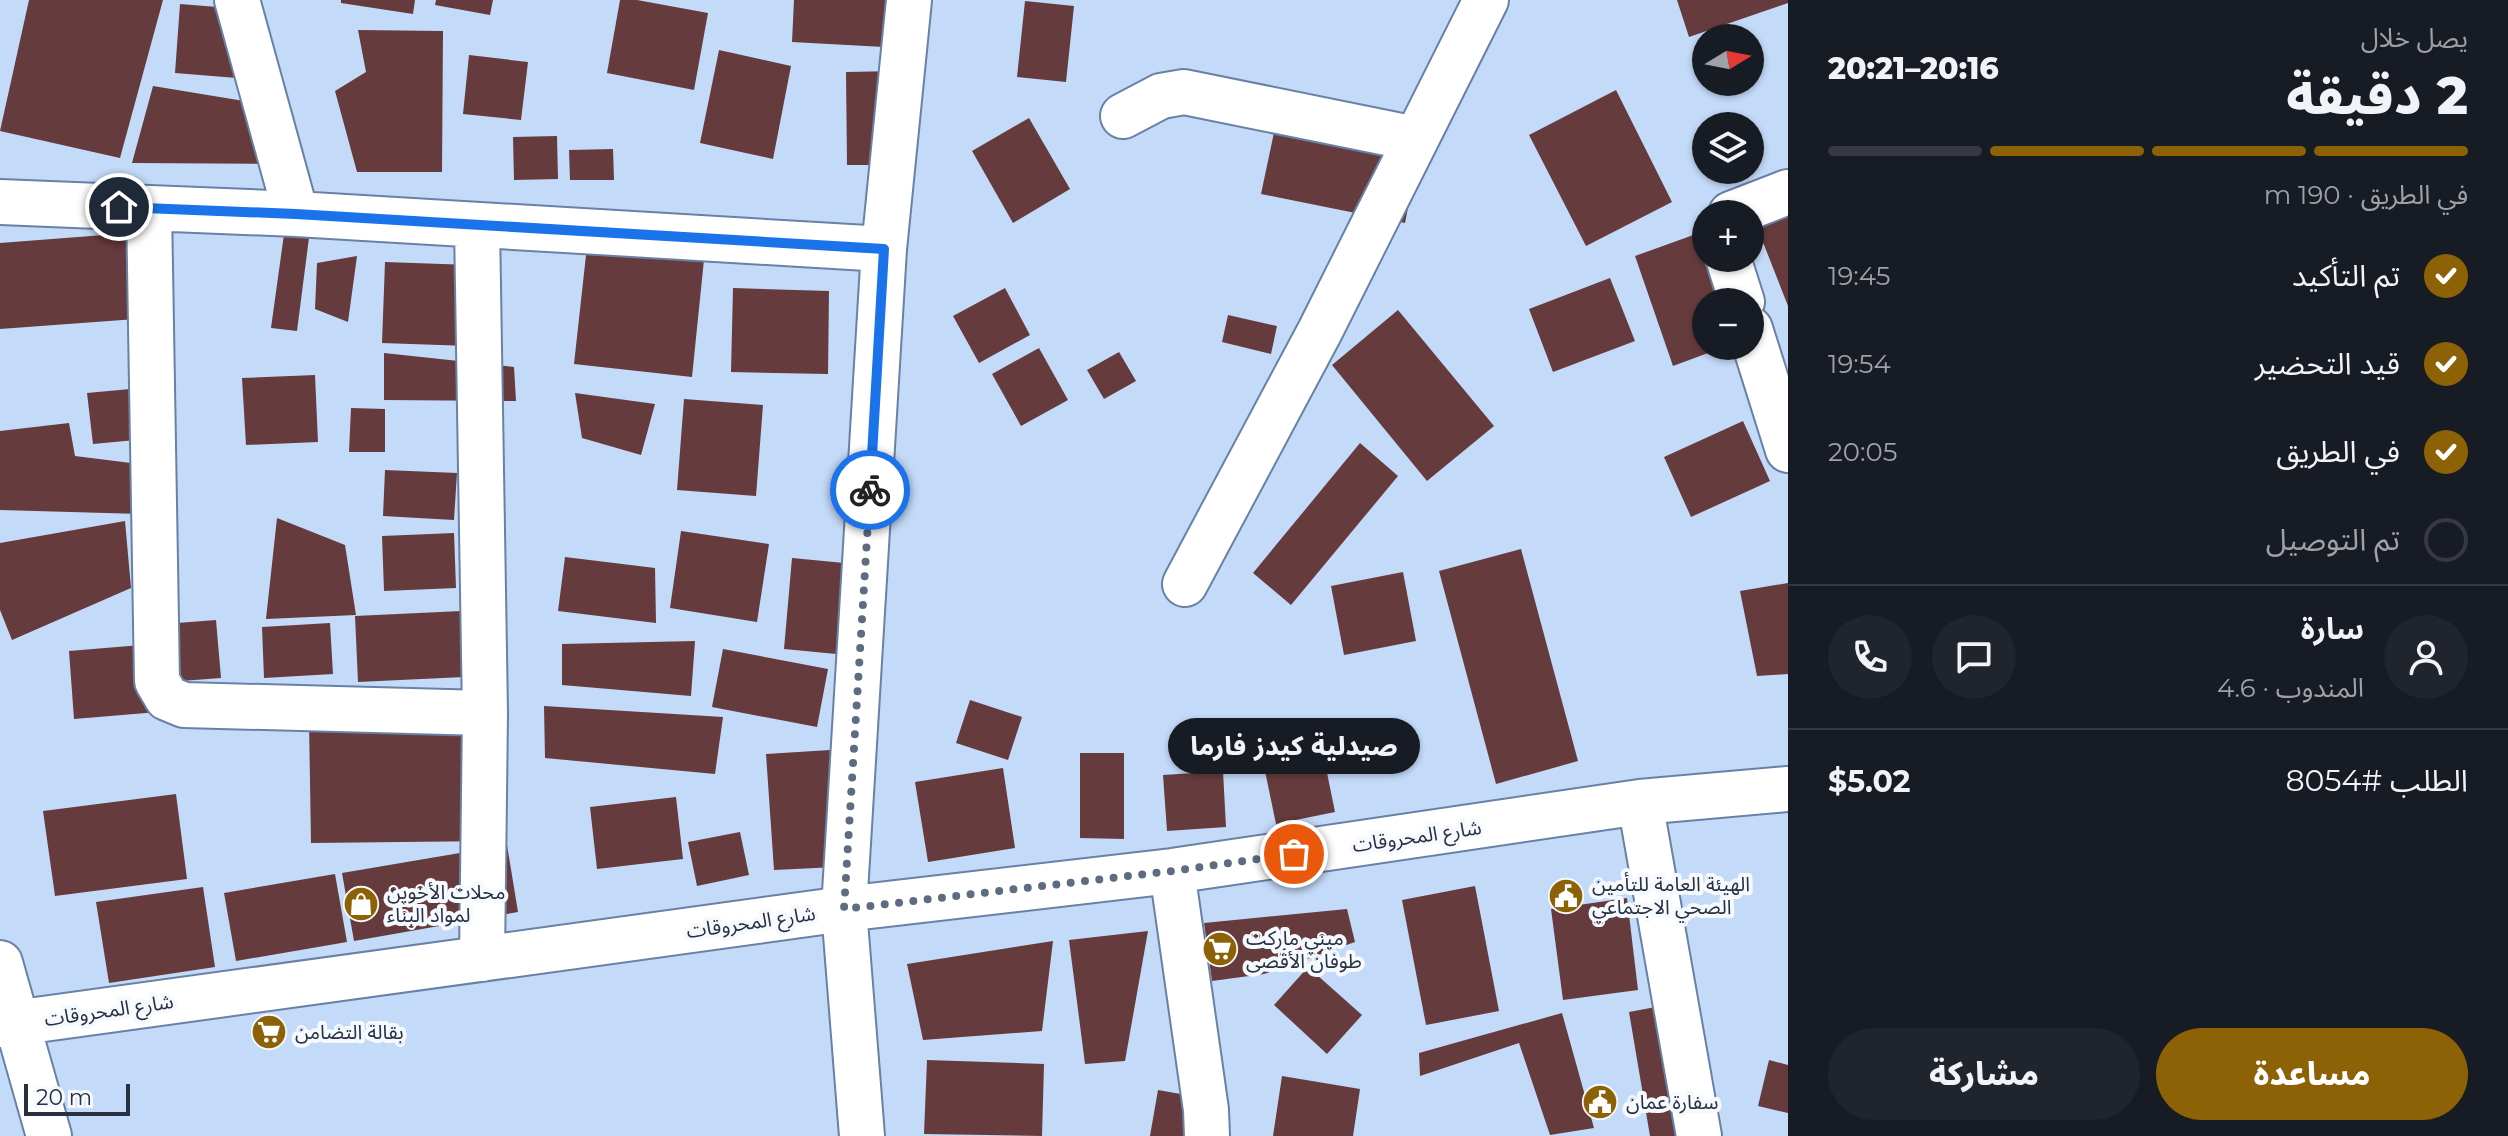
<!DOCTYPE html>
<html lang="ar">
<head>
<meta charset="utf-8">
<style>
	:root { --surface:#171b24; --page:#20242c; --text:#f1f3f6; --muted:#9ea1a6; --line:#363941; --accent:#8d6207 }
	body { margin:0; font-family:Montserrat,"Noto Sans Arabic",sans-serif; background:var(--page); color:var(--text); direction:rtl; height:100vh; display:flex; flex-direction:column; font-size:30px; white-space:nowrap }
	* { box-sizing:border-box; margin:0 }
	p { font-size:26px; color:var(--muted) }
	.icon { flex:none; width:44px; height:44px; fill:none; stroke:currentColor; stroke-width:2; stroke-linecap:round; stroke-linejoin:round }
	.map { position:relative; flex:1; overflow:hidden; direction:ltr }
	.details { display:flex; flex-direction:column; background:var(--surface); width:720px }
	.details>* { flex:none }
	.needle { width:52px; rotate:80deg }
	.tools { position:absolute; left:1692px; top:24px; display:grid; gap:16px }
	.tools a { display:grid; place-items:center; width:72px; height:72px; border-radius:50%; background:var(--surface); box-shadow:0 2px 6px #0004; font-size:40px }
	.scale { position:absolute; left:24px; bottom:20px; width:106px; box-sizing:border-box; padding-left:8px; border:4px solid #273140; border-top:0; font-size:22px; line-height:28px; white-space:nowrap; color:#273140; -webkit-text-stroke:6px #f6f9fd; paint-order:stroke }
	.pin { position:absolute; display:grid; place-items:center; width:68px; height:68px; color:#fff; margin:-34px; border:4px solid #fff; border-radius:50%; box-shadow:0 2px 8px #0007 }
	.courier { position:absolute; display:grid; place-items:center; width:80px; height:80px; margin:-40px; border:6px solid #1a73e8; border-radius:50%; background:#fff; color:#222; box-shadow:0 2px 10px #0007 }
	.bubble { position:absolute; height:56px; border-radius:28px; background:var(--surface); box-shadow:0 2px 6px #0004; font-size:26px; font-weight:800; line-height:56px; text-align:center; direction:rtl }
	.summary em { font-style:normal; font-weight:800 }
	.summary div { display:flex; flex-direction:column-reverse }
	.summary { display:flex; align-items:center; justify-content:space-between; height:136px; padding:0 40px }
	h1 { font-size:52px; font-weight:800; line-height:60px }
	.bar { display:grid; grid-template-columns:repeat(4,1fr); gap:12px 8px; align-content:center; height:96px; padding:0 40px }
	.bar i { height:10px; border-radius:6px; background:var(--line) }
	.bar .on { background:var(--accent) }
	.bar p { grid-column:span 4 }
	.line { display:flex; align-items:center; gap:20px; padding:0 40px; border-top:2px solid var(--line) }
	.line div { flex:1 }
	.round { display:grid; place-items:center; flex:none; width:84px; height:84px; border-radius:42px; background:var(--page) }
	ol { padding:0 40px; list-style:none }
	li { display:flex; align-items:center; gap:24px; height:88px }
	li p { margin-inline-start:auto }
	li .icon { padding:8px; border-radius:50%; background:var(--accent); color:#fff; stroke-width:4 }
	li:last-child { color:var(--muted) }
	li i { width:44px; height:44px; border:4px solid var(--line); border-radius:50% }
	.cta { display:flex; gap:16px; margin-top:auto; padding:16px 40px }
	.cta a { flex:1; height:92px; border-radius:48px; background:var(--accent); color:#fff; font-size:32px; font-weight:800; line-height:92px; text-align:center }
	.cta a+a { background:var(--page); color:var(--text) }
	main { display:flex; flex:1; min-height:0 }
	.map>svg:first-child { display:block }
	.building { fill:#663b3d }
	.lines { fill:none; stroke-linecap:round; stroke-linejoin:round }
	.minor-casing { stroke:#6981a5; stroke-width:48 }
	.minor { stroke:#fff; stroke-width:44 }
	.done { stroke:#5e6c81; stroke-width:8; stroke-dasharray:0 14.4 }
	.route { stroke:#1a73e8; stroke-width:10 }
	.labels { text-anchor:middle; stroke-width:8; stroke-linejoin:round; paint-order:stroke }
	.street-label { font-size:20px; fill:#273140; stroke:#f6f9fd }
	.poi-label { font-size:20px; fill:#273140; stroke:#f6f9fd; text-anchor:start }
</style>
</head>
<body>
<main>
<section class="details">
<div class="summary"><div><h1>2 دقيقة</h1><p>يصل خلال</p></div><em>20:16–20:21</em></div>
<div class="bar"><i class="on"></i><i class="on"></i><i class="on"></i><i></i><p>في الطريق · 190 m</p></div>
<ol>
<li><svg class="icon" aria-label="check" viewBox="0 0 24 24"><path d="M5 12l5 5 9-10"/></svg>تم التأكيد<p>19:45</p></li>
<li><svg class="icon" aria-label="check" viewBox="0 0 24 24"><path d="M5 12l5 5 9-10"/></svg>قيد التحضير<p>19:54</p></li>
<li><svg class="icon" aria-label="check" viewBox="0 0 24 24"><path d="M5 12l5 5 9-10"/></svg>في الطريق<p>20:05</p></li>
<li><i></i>تم التوصيل</li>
</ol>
<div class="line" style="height:144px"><a class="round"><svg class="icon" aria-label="person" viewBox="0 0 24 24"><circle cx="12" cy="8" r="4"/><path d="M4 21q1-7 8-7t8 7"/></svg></a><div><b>سارة</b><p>المندوب · 4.6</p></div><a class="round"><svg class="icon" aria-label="chat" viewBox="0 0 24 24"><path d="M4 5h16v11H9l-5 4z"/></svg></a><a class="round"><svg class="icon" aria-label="phone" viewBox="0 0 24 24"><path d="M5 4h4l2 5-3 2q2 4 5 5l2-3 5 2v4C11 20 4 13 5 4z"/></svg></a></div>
<div class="line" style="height:104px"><div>الطلب #8054</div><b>$5.02</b></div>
<div class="cta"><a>مساعدة</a><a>مشاركة</a></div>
</section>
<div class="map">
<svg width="1788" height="1136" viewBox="0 0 1788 1136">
	<rect width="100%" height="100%" fill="#c4daf9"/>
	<path class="building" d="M29,0h134l-43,158 -120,-27z
		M341,0h74l-2,14 -72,-11z
		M436,0h57l-3,15 -55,-10z
		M620,0h17l71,13 -14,77 -87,-17z
		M794,0h130l-3,49 -129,-7z
		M1677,0h111v3l-99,34z
		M1025,1l49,5 -8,76 -49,-5z
		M180,4l62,5 -5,69 -62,-5z
		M358,30l85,1 -1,141h-85l-22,-81 31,-19z
		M719,50l72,16 -18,93 -73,-16z
		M469,55l59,7 -7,58 -58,-6z
		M898,71l1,94h-52l-1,-93z
		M153,86l122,20 11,58 -154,-1z
		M1616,90l56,112 -86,44 -57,-111z
		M1029,118l41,71 -57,34 -41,-72z
		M1276,123l143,29 -14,71 -144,-29z
		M557,136l1,43 -44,1 -1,-43z
		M613,149l1,31h-44l-1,-30z
		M1788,215v91l-31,-79z
		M285,227l25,3 -13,101 -26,-3z
		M130,233l6,86 -136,10v-86z
		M1699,233l7,25 18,44h-18v44h21l-54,20 -38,-110z
		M588,237l117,13 -13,127 -118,-13z
		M357,256l-9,66 -33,-13 2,-46z
		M385,262l86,3 -2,81 -87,-3z
		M1610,278l25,63 -82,31 -24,-63z
		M733,288l96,3 -1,83 -97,-2z
		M1005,288l25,47 -51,28 -26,-47z
		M1398,310l96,116 -67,55 -95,-116z
		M1228,315l49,11 -6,28 -49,-12z
		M1039,348l29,52 -47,26 -29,-52z
		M1119,352l17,29 -32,18 -17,-29z
		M384,353l130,14 2,34 -132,-1z
		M315,375l3,67 -72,3 -4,-67z
		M152,387l5,51 -64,6 -6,-51z
		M575,393l80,11 -14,51 -59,-17z
		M684,399l79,6 -7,91 -79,-6z
		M351,408l34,1v43h-36z
		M1743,421l27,60 -79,36 -27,-60z
		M69,423l6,33 72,9 -6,49 -141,-4v-79z
		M1360,443l38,33 -107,129 -38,-32z
		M385,470l72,3 -3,47 -71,-4z
		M277,518l68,27 11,70 -90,4z
		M125,521l6,67 -119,52 -12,-30v-67z
		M681,531l88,13 -12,78 -87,-14z
		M454,533l2,55 -72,3 -2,-55z
		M1521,549l57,212 -82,23 -57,-213z
		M565,557l90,11 1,55 -98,-12z
		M792,558l63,6 -8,91 -63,-6z
		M1403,572l13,69 -72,14 -13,-69z
		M1788,583v91l-31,2 -17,-85z
		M461,611l3,66 -106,5 -3,-66z
		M216,620l5,58 -40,3 -4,-58z
		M330,623l3,51 -69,4 -2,-51z
		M695,641l-4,55 -129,-11v-41z
		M153,644l5,68 -84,7 -5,-68z
		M723,649l105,20 -11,58 -105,-20z
		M970,700l52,17 -14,43 -52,-17z
		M544,706l179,11 -8,57 -170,-16z
		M492,718l1,123 -182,2 -2,-123z
		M830,750l6,117 -62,3 -8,-116z
		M1080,753h44v86l-44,-1z
		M1324,758l11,54 -59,12 -11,-53z
		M1003,768l12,80 -87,14 -13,-80z
		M1223,771l3,56 -59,4 -4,-56z
		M176,794l11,85 -132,17 -12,-85z
		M676,797l7,62 -86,10 -7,-62z
		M740,832l9,43 -52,11 -9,-44z
		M507,845l11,67 -164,29 -12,-68z
		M335,874l12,68 -111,19 -12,-68z
		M1475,886l24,125 -73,14 -24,-125z
		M203,887l12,80 -106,16 -13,-81z
		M1627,898l11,92 -75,10 -12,-91z
		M1347,909l8,33 -91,32 -52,7 -8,-58z
		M1148,931l-23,130 -40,3 -16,-124z
		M1053,941l-11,90 -119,9 -16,-76z
		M1308,967l54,48 -35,39 -53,-49z
		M1688,1001l23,135h-61l-21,-124z
		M1562,1013l32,115 -44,7 -31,-92 -99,33 -1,-23z
		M927,1060l117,4 -2,72 -118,-2z
		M1769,1060l19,5v48l-30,-7z
		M1282,1076l78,13 -7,47h-80z
		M1158,1090l51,9 1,37h-60z"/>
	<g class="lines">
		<defs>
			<path id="minor" d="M237,0l59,214
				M1123,116l38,-20 23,-4 232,47
				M0,202l296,12 588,35
				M149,208l8,473 10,17 17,7 301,8
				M1731,214l57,-22
				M477,225l8,488 -3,246
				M1728,258l14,44
				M1750,329l38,121
				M1185,584l135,-253 166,-331
				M1640,802l59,334
				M1172,871l34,239 1,26
				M0,963l49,173
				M0,1025l844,-116 328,-38 468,-69 148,-13
				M862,1136l-18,-227 40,-660 25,-249"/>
		</defs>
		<use href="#minor" class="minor-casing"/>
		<use href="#minor" class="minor"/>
	</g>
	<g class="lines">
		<path class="done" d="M870,490l-26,419 328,-38 122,-17"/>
		<path class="route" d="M119,207l177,7 588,35 -14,241"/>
	</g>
	<defs>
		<symbol id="civic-disc" viewBox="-11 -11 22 22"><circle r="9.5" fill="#8d6207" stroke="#f6f9fd"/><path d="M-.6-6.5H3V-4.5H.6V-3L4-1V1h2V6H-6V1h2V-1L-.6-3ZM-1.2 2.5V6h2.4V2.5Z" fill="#fff"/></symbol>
		<symbol id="shop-disc" viewBox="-11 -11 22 22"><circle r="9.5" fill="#8d6207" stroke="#f6f9fd"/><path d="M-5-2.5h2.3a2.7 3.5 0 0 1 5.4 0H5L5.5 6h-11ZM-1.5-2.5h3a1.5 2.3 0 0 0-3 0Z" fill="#fff"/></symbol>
		<symbol id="supermarket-disc" viewBox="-11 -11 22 22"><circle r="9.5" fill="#8d6207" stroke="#f6f9fd"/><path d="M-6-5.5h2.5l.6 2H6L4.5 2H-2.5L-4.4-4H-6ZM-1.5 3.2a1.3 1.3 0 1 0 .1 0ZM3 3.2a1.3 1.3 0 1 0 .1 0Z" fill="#fff"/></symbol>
	</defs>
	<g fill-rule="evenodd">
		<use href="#civic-disc" x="1546" y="876" width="40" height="40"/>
		<use href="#shop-disc" x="341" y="884" width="40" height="40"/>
		<use href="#supermarket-disc" x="1200" y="929" width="40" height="40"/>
		<use href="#supermarket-disc" x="249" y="1012" width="40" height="40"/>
		<use href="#civic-disc" x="1580" y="1082" width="40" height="40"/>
	</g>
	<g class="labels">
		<g class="street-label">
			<text transform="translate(1417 836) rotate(-8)" y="7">شارع المحروقات</text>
			<text transform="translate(751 922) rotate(-8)" y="7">شارع المحروقات</text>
			<text transform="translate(109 1010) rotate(-8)" y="7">شارع المحروقات</text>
		</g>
		<g class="poi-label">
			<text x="1592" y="891">الهيئة العامة للتأمين<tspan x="1592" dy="23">الصحي الاجتماعي</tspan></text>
			<text x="387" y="899">محلات الأخوين<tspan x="387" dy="23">لمواد البناء</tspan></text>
			<text x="1246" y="945">ميني ماركت<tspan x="1246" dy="23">طوفان الأقصى</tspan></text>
			<text x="295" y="1039">بقالة التضامن</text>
			<text x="1626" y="1109">سفارة عمان</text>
		</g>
	</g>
</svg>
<div class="tools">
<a><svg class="needle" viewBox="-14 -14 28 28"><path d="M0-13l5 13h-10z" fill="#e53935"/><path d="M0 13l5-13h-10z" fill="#9ea1a6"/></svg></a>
<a><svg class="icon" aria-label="layers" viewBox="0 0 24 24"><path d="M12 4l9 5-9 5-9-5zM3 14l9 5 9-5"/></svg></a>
<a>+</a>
<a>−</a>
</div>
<div class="scale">20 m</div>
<div class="pin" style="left:1294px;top:854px;background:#ea580c"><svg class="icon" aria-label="bag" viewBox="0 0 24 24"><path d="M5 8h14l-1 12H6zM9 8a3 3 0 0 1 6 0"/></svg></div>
<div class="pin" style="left:119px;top:207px;background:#1f2937"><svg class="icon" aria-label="home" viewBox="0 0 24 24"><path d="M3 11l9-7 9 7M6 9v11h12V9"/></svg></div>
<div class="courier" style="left:870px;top:490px"><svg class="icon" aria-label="bike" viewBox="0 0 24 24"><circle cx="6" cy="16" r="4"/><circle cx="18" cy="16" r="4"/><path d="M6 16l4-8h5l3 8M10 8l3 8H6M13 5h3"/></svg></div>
<div class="bubble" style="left:1168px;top:718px;width:252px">صيدلية كيدز فارما</div>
</div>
</main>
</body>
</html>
